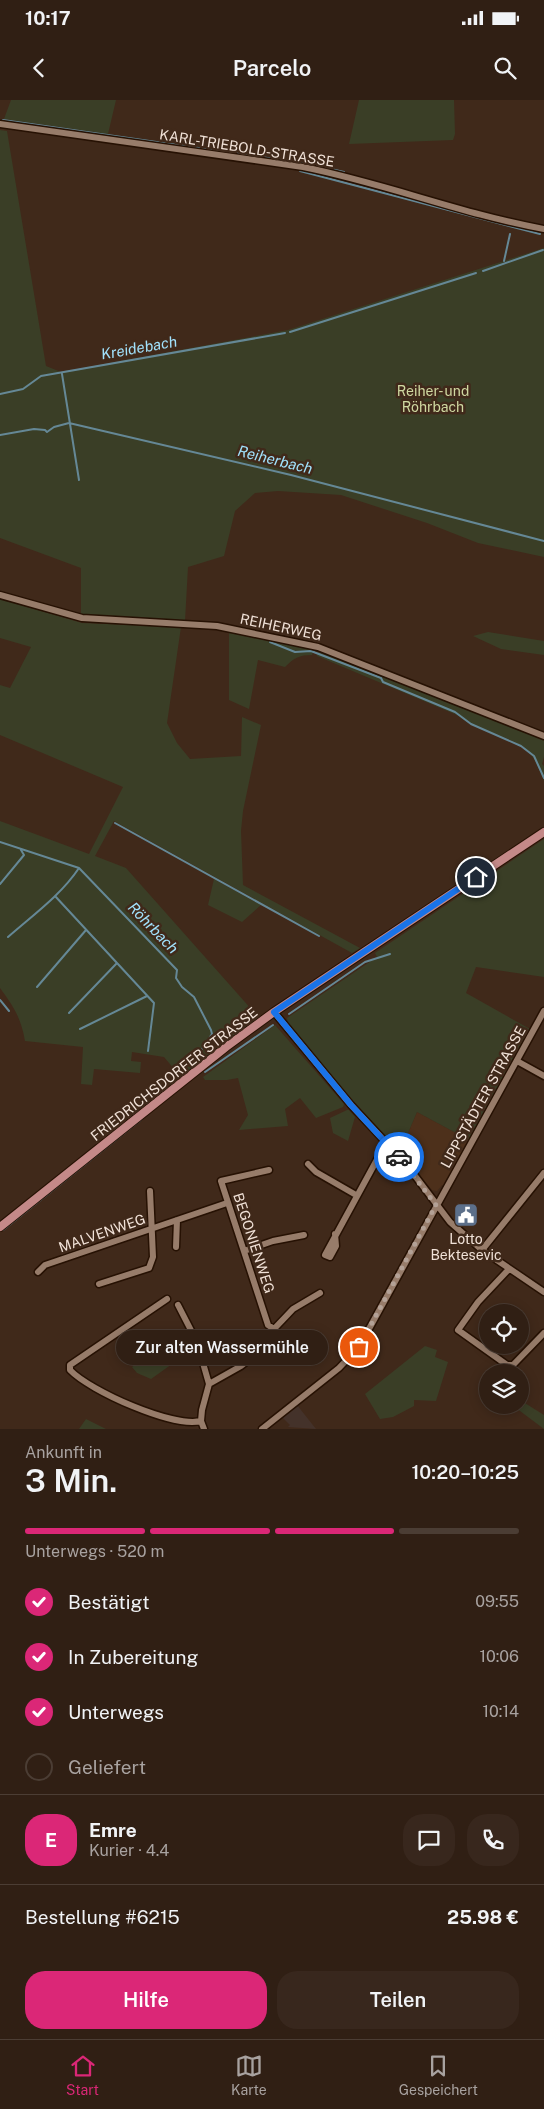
<!DOCTYPE html>
<html lang="de">
<head>
<meta charset="utf-8">
<style>
	:root { --surface:#301f14; --page:#38271d; --text:#f1f3f6; --muted:#a8a2a0; --line:#4b3d34; --accent:#db2777 }
	body { margin:0; font-family:"Public Sans",sans-serif; background:var(--page); color:var(--text); height:100vh; display:flex; flex-direction:column; font-size:19px; white-space:nowrap }
	* { box-sizing:border-box; margin:0 }
	p { font-size:16px; color:var(--muted) }
	.icon { flex:none; width:28px; height:28px; fill:none; stroke:currentColor; stroke-width:2; stroke-linecap:round; stroke-linejoin:round }
	.map { position:relative; height:1329px; overflow:hidden }
	.panel { display:flex; flex-direction:column; background:var(--surface); flex:1 }
	.panel>* { flex:none }
	.fabs { position:absolute; left:479px; top:1204px; display:grid; gap:10px }
	.fabs a { display:grid; place-items:center; width:50px; height:50px; border-radius:50%; background:var(--surface); box-shadow:0 2px 12px #0003,0 0 0 1px var(--line); font-size:25px }
	.pin { position:absolute; display:grid; place-items:center; width:42px; height:42px; color:#fff; margin:-21px; border:2px solid #fff; border-radius:50%; box-shadow:0 1px 5px #0007 }
	.courier { position:absolute; display:grid; place-items:center; width:50px; height:50px; margin:-25px; border:4px solid #1a73e8; border-radius:50%; background:#fff; color:#222; box-shadow:0 1px 6px #0007 }
	.bubble { position:absolute; height:35px; border-radius:18px; background:var(--surface); box-shadow:0 2px 12px #0003,0 0 0 1px var(--line); font-size:16px; font-weight:600; line-height:35px; text-align:center }
	.headline em { font-style:normal; font-weight:600 }
	.headline div { display:flex; flex-direction:column-reverse }
	.headline { display:flex; align-items:center; justify-content:space-between; height:85px; padding:0 25px }
	h1 { font-size:32px; font-weight:600; line-height:38px }
	.bar { display:grid; grid-template-columns:repeat(4,1fr); gap:8px 5px; align-content:center; height:60px; padding:0 25px }
	.bar i { height:6px; border-radius:4px; background:var(--line) }
	.bar .current { background:var(--accent) }
	.bar p { grid-column:span 4 }
	.line { display:flex; align-items:center; gap:12px; padding:0 25px; border-top:1px solid var(--line) }
	.line div { flex:1 }
	.round { display:grid; place-items:center; flex:none; width:52px; height:52px; border-radius:20px; background:var(--page) }
	ol { padding:0 25px; list-style:none }
	li { display:flex; align-items:center; gap:15px; height:55px }
	li p { margin-inline-start:auto }
	li .icon { padding:5px; border-radius:50%; background:var(--accent); color:#fff; stroke-width:4 }
	li:last-child { color:var(--muted) }
	li i { width:28px; height:28px; border:2px solid var(--line); border-radius:50% }
	.action { display:flex; gap:10px; margin-top:auto; padding:10px 25px }
	.action a { flex:1; height:58px; border-radius:20px; background:var(--accent); color:#fff; font-size:20px; font-weight:600; line-height:58px; text-align:center }
	.action a+a { background:var(--page); color:var(--text) }
	.status { display:flex; justify-content:space-between; align-items:center; height:35px; padding:0 25px; background:var(--surface); direction:ltr }
	.status svg { height:14px; fill:currentColor }
	header { display:flex; justify-content:space-between; align-items:center; height:65px; padding:0 25px; background:var(--surface); font-size:22px; font-weight:600 }
	.menu { display:flex; justify-content:space-around; align-items:center; height:70px; border-top:1px solid var(--line); background:var(--surface); font-size:14px; color:var(--muted) }
	.menu a { display:grid; justify-items:center; gap:2px }
	.menu .current { color:var(--accent) }
	.map>svg:first-child { display:block }
	.commercial { fill:#44322a }
	.built { fill:#4d301b }
	.green { fill:#3a3e26 }
	.lines { fill:none; stroke-linecap:round; stroke-linejoin:round }
	.stream { stroke:#658896; stroke-width:2 }
	.minor-casing { stroke:#261103; stroke-width:9 }
	.major-casing { stroke:#261103; stroke-width:10 }
	.minor { stroke:#977c6a; stroke-width:6 }
	.major { stroke:#c48988; stroke-width:8 }
	.done { stroke:#b3a196; stroke-width:5; stroke-dasharray:0 9 }
	.route { stroke:#1a73e8; stroke-width:6 }
	.labels { text-anchor:middle; stroke-width:5; stroke-linejoin:round; paint-order:stroke }
	.street-label { font-size:14px; fill:#f1e2d8; stroke:#40291a }
	.park-label { font-size:14px; fill:#cfd8a1; stroke:#40291a }
	.poi-label { font-size:14px; fill:#f1e2d8; stroke:#40291a }
	.water-label { font-size:15px; font-style:italic; fill:#a1e1fc; stroke:#40291a }
</style>
</head>
<body>
<div class="status"><b>10:17</b><svg viewBox="0 0 49 12"><path d="M0 12V9h3v3zM5 12V6h3v6zM10 12V3h3v9zM15 12V0h3v12zM26 1h20v11H26zM47 4h2v5h-2z"/></svg></div>
<header><svg class="icon" aria-label="back" viewBox="0 0 24 24"><path d="M15 5l-7 7 7 7"/></svg>Parcelo<svg class="icon" aria-label="search" viewBox="0 0 24 24"><circle cx="10" cy="10" r="6"/><path d="M15 15l6 6"/></svg></header>
<div class="map">
<svg width="544" height="1329" viewBox="0 0 544 1329">
	<rect width="100%" height="100%" fill="#40291a"/>
	<path class="commercial" d="M297,1305l19,24 -28,-2 2,-2 -8,-8z"/>
	<path class="built" d="M417,1012l52,28 -25,46 -2,-1 -5,6 -5,-1 -32,-38z"/>
	<path class="green" d="M11,0h105l-8,34 -104,-15z
		M359,0h95l1,34 -2,6 -104,4z
		M0,30l7,1 39,235 15,6 227,-42 256,-82v309l-66,-14 -51,-20 -86,-28 -63,-4 -23,2 -20,18 -11,45 -36,11 -3,54 -104,-6v-47l-81,-30z
		M0,499l82,24 99,4 -14,96 10,20 13,16 51,-3 1,-39 19,8 -18,86 -2,20 2,54 117,63 -8,5 -238,-132 -19,35 31,12 134,151 -36,24 -43,34 -17,-20 -32,-5 -1,9 10,1 -1,11 -46,-4 -2,16 -11,-1 2,-37 -58,-6c-4,-23 -11,-34 -25,-53v-167l89,33 34,-67 -123,-52v-50l10,3 21,-41 -31,-9z
		M229,532l85,17 -2,6c-13,0 -18,3 -27,12l-27,-7 -9,49 -20,-9z
		M488,532l56,9v14l-43,-6 -28,-13z
		M319,550l225,89v18l-2,7 2,2v15c-3,-7 -6,-15 -10,-22 -16,-25 -55,-25 -77,-44l-140,-59z
		M544,739v138l-68,-10 -10,26 64,36 -61,111 -52,-28 -17,40 -53,-58 -59,-71 -1,-5 84,-57 7,-2 -3,-6z
		M214,779l47,26 -19,17 -34,-17z
		M275,925l69,79 -1,3 -27,11 -16,-20 -15,11 3,17 -49,4 9,-15 -10,-37 -11,2h-22l-2,-3z
		M347,1010h2l6,7 -7,24 -15,-8 -3,-15z
		M164,1245l8,19 -21,15 -14,-6 -5,-6z
		M425,1246l12,4 -2,7 13,5 -12,39 -22,-1v6l-21,11 -13,2 -15,-25z
		M520,1300l24,15v14l-32,-24h8z
		M86,1319l20,10h-27z"/>
	<g class="lines">
		<path class="stream" d="M3,20l306,44 35,8
			M300,71l240,63
			M504,161l6,-27
			M483,171l60,-21
			M290,232l186,-59
			M62,274l17,106
			M0,294l23,-5 18,-13 244,-43
			M0,335l34,-6 11,1 2,2 7,-5 15,-4 222,52 253,66
			M270,542l25,10 16,-1 70,27 2,4 72,30 16,12 50,22 13,10 10,22
			M115,723l204,113
			M0,742l79,26 98,102 -1,8 6,9 12,10 17,33 1,4 -14,21 -1,7
			M0,784l24,-29 -3,-5
			M55,796l99,107 -6,48
			M8,837c25,-22 53,-42 71,-69
			M37,887l49,-57
			M0,900l9,11
			M69,913l48,-50
			M289,914l76,-52 25,-8
			M80,929l67,-33
			M205,972l68,-47
			M3,1130l139,-111"/>
		<defs>
			<path id="minor" d="M0,24l303,43c81,16 159,47 241,62
				M0,495l82,23 135,8 101,21 226,89
				M274,912l77,93 55,59 44,58 32,28 62,42
				M517,961l27,15
				M308,1064l8,8 40,23
				M269,1070l-48,11 47,144 6,4
				M335,1134l1,12 -6,11 -5,-2 61,-112
				M176,1147l1,-27
				M482,1150l62,-77
				M244,1151l29,-10 31,-6
				M509,1169l-31,33 -20,28 49,35h6l31,-32
				M38,1172l7,-7 182,-62
				M99,1184l50,-16 4,-11 -3,-66
				M167,1199l-97,66v5c20,21 103,58 131,51
				M178,1205l19,37 12,42 -7,26 -1,11 3,8
				M209,1284l32,-18 9,-7 24,-30 19,-20 27,-16
				M262,1329l77,-61 20,-21 185,-336"/>
			<path id="major" d="M0,1127l226,-180 48,-35 270,-180"/>
		</defs>
		<use href="#minor" class="minor-casing"/>
		<use href="#major" class="major-casing"/>
		<use href="#minor" class="minor"/>
		<use href="#major" class="major"/>
	</g>
	<g class="lines">
		<path class="done" d="M359,1247l77,-142 -37,-48"/>
		<path class="route" d="M399,1057l-48,-52 -77,-93 202,-135"/>
	</g>
	<defs>
		<symbol id="civic-square" viewBox="-11 -11 22 22"><rect x="-9" y="-9" width="18" height="18" rx="4" fill="#5c6f8a" stroke="#40291a"/><path d="M-.6-6.5H3V-4.5H.6V-3L4-1V1h2V6H-6V1h2V-1L-.6-3ZM-1.2 2.5V6h2.4V2.5Z" fill="#fff"/></symbol>
	</defs>
	<g fill-rule="evenodd">
		<use href="#civic-square" x="452" y="1101" width="28" height="28"/>
	</g>
	<g class="labels">
		<g class="street-label">
			<text transform="translate(247 48) rotate(9)" y="5">KARL-TRIEBOLD-STRASSE</text>
			<text transform="translate(281 527) rotate(12)" y="5">REIHERWEG</text>
			<text transform="translate(174 974) rotate(-38)" y="5">FRIEDRICHSDORFER STRASSE</text>
			<text transform="translate(483 997) rotate(-61)" y="5">LIPPSTÄDTER STRASSE</text>
			<text transform="translate(102 1133) rotate(-19)" y="5">MALVENWEG</text>
			<text transform="translate(254 1143) rotate(72)" y="5">BEGONIENWEG</text>
		</g>
		<g class="park-label">
			<text x="433" y="296">Reiher- und<tspan x="433" dy="16">Röhrbach</tspan></text>
		</g>
		<g class="poi-label">
			<text x="466" y="1144">Lotto<tspan x="466" dy="16">Bektesevic</tspan></text>
		</g>
		<g class="water-label">
			<text transform="translate(139 248) rotate(-10)" y="5">Kreidebach</text>
			<text transform="translate(275 360) rotate(14)" y="5">Reiherbach</text>
			<text transform="translate(153 828) rotate(46)" y="5">Röhrbach</text>
		</g>
	</g>
</svg>
<div class="fabs">
<a><svg class="icon" aria-label="locate" viewBox="0 0 24 24"><circle cx="12" cy="12" r="6"/><path d="M12 2v4M12 18v4M2 12h4M18 12h4"/></svg></a>
<a><svg class="icon" aria-label="layers" viewBox="0 0 24 24"><path d="M12 4l9 5-9 5-9-5zM3 14l9 5 9-5"/></svg></a>
</div>
<div class="pin" style="left:359px;top:1247px;background:#ea580c"><svg class="icon" aria-label="bag" viewBox="0 0 24 24"><path d="M5 8h14l-1 12H6zM9 8a3 3 0 0 1 6 0"/></svg></div>
<div class="pin" style="left:476px;top:777px;background:#1f2937"><svg class="icon" aria-label="home" viewBox="0 0 24 24"><path d="M3 11l9-7 9 7M6 9v11h12V9"/></svg></div>
<div class="courier" style="left:399px;top:1057px"><svg class="icon" aria-label="car" viewBox="0 0 24 24"><path d="M5 17H2v-5l4-1 3-4h7l3 4 3 1v5h-3M9 17h6M6 11h13"/><circle cx="7" cy="17" r="2"/><circle cx="17" cy="17" r="2"/></svg></div>
<div class="bubble" style="left:116px;top:1230px;width:212px">Zur alten Wassermühle</div>
</div>
<section class="panel">
<div class="headline"><div><h1>3 Min.</h1><p>Ankunft in</p></div><em>10:20–10:25</em></div>
<div class="bar"><i class="current"></i><i class="current"></i><i class="current"></i><i></i><p>Unterwegs · 520 m</p></div>
<ol>
<li><svg class="icon" aria-label="check" viewBox="0 0 24 24"><path d="M5 12l5 5 9-10"/></svg>Bestätigt<p>09:55</p></li>
<li><svg class="icon" aria-label="check" viewBox="0 0 24 24"><path d="M5 12l5 5 9-10"/></svg>In Zubereitung<p>10:06</p></li>
<li><svg class="icon" aria-label="check" viewBox="0 0 24 24"><path d="M5 12l5 5 9-10"/></svg>Unterwegs<p>10:14</p></li>
<li><i></i>Geliefert</li>
</ol>
<div class="line" style="height:90px"><b class="round" style="background:var(--accent);color:#fff">E</b><div><b>Emre</b><p>Kurier · 4.4</p></div><a class="round"><svg class="icon" aria-label="chat" viewBox="0 0 24 24"><path d="M4 5h16v11H9l-5 4z"/></svg></a><a class="round"><svg class="icon" aria-label="phone" viewBox="0 0 24 24"><path d="M5 4h4l2 5-3 2q2 4 5 5l2-3 5 2v4C11 20 4 13 5 4z"/></svg></a></div>
<div class="line" style="height:65px"><div>Bestellung #6215</div><b>25.98 €</b></div>
<div class="action"><a>Hilfe</a><a>Teilen</a></div>
</section>
<nav class="menu">
<a class="current"><svg class="icon" aria-label="home" viewBox="0 0 24 24"><path d="M3 11l9-7 9 7M6 9v11h12V9"/></svg>Start</a>
<a><svg class="icon" aria-label="map" viewBox="0 0 24 24"><path d="M3 6l6-2 6 2 6-2v14l-6 2-6-2-6 2zM9 4v14M15 6v14"/></svg>Karte</a>
<a><svg class="icon" aria-label="saved" viewBox="0 0 24 24"><path d="M7 4h10v16l-5-4-5 4z"/></svg>Gespeichert</a>
</nav>
</body>
</html>
